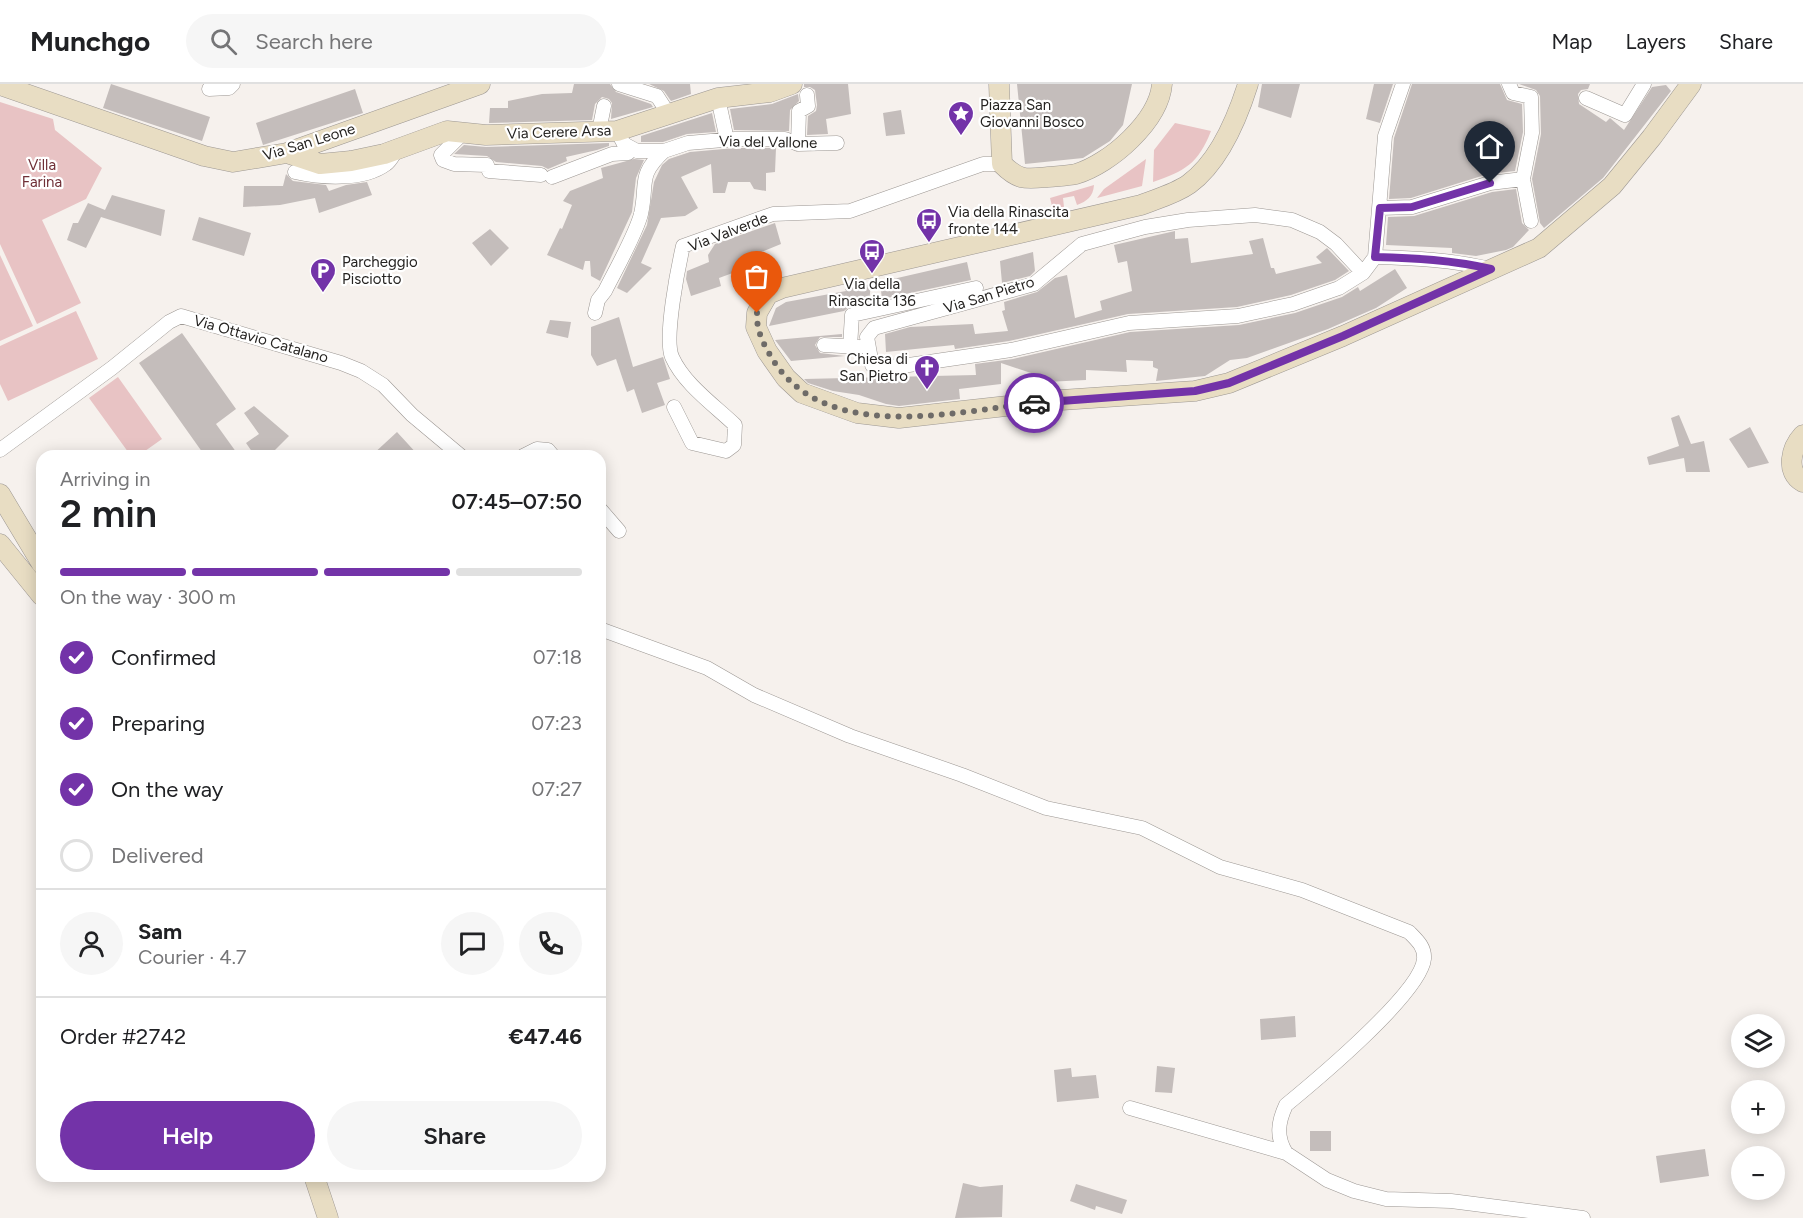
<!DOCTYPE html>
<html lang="en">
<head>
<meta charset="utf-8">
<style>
	:root { --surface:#fff; --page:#f6f6f6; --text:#202124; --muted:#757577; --line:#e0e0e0; --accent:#7333a8 }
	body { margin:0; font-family:Figtree,sans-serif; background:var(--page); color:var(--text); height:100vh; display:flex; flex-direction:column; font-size:22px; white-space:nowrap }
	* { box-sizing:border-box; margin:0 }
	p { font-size:20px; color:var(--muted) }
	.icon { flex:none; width:33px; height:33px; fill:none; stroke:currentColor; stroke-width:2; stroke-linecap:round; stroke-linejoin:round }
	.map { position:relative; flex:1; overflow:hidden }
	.sheet { position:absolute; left:36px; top:366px; width:570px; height:732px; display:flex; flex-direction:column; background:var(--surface); border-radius:18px; box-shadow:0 3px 15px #0003 }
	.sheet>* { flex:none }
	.buttons { position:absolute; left:1731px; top:930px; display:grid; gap:12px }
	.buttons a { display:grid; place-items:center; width:54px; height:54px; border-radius:50%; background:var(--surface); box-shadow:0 3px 15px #0003; font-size:30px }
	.pin { position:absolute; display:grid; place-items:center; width:51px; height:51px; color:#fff; margin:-62px -26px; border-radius:50% 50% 50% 0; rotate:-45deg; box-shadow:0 0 6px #0007 }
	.pin .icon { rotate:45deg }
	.courier { position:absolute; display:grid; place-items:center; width:60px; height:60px; margin:-30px; border:4px solid #7333a8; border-radius:50%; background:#fff; color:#222; box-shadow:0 2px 8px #0007 }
	.overview em { font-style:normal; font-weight:600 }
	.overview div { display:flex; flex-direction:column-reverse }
	.overview { display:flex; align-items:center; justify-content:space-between; height:102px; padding:0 24px }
	h1 { font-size:39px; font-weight:600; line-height:45px }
	.bar { display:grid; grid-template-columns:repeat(4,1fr); gap:9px 6px; align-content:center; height:72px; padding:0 24px }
	.bar i { height:8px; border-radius:4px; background:var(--line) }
	.bar .active { background:var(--accent) }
	.bar p { grid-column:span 4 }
	.line { display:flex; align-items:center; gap:15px; padding:0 24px; border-top:2px solid var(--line) }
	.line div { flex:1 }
	.round { display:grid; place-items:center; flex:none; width:63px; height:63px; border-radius:32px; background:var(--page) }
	ol { padding:0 24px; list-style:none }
	li { display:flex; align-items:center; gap:18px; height:66px }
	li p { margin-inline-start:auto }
	li .icon { padding:6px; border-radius:50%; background:var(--accent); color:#fff; stroke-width:4 }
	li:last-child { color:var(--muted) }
	li i { width:33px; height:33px; border:3px solid var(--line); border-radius:50% }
	.cta { display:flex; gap:12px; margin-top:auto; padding:12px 24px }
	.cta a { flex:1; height:69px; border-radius:36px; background:var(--accent); color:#fff; font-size:24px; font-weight:600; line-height:69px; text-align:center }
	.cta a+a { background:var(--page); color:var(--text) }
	header { display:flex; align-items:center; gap:36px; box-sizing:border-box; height:84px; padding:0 30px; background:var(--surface); border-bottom:2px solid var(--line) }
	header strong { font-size:28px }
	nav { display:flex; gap:33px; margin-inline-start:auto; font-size:21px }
	.search { width:420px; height:54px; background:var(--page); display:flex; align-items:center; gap:15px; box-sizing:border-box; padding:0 21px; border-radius:33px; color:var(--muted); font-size:22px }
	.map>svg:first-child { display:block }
	.green { fill:#e8c3c4 }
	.building { fill:#c4bdbb }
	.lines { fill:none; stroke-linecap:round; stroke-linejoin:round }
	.street-casing { stroke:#9c9793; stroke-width:15 }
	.secondary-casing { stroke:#9c9793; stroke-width:21 }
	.street { stroke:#fff; stroke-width:14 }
	.secondary { stroke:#e8ddc3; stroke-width:20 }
	.done { stroke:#6e6b68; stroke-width:6; stroke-dasharray:0 10.8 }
	.route { stroke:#7333a8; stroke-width:8 }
	.labels { text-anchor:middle; stroke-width:4.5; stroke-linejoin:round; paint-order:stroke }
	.poi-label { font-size:15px; fill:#252321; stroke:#fff; text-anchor:start }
	.street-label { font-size:15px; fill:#252321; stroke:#fff }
	.park-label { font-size:15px; fill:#6f2f36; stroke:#fff }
</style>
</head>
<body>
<header>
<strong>Munchgo</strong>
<div class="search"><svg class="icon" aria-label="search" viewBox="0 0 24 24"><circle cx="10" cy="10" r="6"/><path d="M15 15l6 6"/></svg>Search here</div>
<nav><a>Map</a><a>Layers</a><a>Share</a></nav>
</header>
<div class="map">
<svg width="1803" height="1134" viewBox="0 0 1803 1134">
	<rect width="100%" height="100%" fill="#f6f1ed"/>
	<path class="green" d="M0,18l53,17 2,11 47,38 -16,31 -44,21 39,83 -44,21 -37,-80z
		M1175,39l36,8c-13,33 -26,40 -58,51l1,-32z
		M1146,75l-4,27 -45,12 7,-9z
		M1094,101c-1,12 -7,16 -17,20l-3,-9 -11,2 1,9 -11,3 -3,-12z
		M0,171l33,71 -33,15z
		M76,227l22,48 -90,42 -8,-17v-38z
		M118,293l44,62 -24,17h-7l-42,-58z"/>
	<path class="building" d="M111,0l99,33 -8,24 -99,-33z
		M574,0h36l6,8 35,12 2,3 -42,12 1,-16 -3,-4 -7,-2 -7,7 -3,16 -103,3 1,-15h18v-7l34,-7 30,-1z
		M649,0h41l1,10 -20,7 -7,-10z
		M804,0h44l3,30 -25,5 2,15 -21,1 1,-19 8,-5 1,-6 -2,-15 -5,-3h-6z
		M1017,0h115l-9,41 -13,16 -27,17 -58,6z
		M1262,0h38l-9,34 -33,-11z
		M1374,0h19l-13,39 -14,-4z
		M1412,0h88l7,16 15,4 1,28 -8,39 -27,3 -77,24 -22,1 5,-61z
		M1519,0h71l-2,5 -7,1 -3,4 1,10 27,18 4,-4 14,12 28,-43 14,-2 5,6 -68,87 -59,50 -4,-5 -8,-44 9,-45 -1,-38 -4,-6z
		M355,5l8,24 -100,32 -7,-22z
		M798,10l1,7 -9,9 -1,21 -55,-1 -4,-21 42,-5z
		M901,26l4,24 -19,2 -3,-23z
		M712,29l4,19 -29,2 -24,8h-22v-6z
		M609,59v3l-12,4 -31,7 1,4 -19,8 -6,-3 -46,-4 -9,-6 -33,-2 10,-9 22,2z
		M735,64h41l-1,24 -9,1v18l-12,-2 -4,-7h-22l-3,11h-12l-2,-29 -30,13 17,31 -13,8 -24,2 -20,45 11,5 -25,25 -10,-5 30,-63 7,-43 8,-17 7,-6 21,-7z
		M634,75l10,1 -8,18 -4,34 -32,69 -9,-5 -1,-15h-5l-2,9 -36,-15 13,-27 2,1 10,-24 -9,-4 7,-10 33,-13 -2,-10z
		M286,90l7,7 33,4 3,6 17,-6 21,-3 5,13 -53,18 -4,-15 -35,7 -37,2 1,-21h39z
		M1516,105l6,34 7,7 -16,17 -7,3 -30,6 -24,-3v-5l-66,-3 2,-28 26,-1 78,-24z
		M112,111l53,15 -4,26 -60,-19 -15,31 -19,-8 6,-17h5l10,-20 17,7z
		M199,133l52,16 -7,23 -52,-16z
		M775,139l6,21 -34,14 2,9 -30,11 2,8 -30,10 -5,-17 1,-8 22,-9 -1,-7 7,-11z
		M490,145l19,19 -18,18 -19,-23z
		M1175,147v8l13,-1 3,25 62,-9 -4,-13 14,-3 8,30h3l2,6 46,-11 -6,-6 11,-9 22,23 -14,9 -44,15 -54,12 -109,7 -119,27 -54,8 -1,-4 -68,7 -1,-18 25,-7 63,-3 2,10 33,-3 -6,-20 3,-1 -1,-8 33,-10 18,-14 12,-3 8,43 27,-8 -2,-9 32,-10 -5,-30 -9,2 -4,-18z
		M1033,168l2,19 -5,5 -28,7 -2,-22z
		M967,178l4,18 -89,19 -2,-17z
		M1395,185l12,19 -31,20 -48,21 -81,29 -17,2 -25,16 -49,5 2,-12 -5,-2v-6l-27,-1 1,12 -41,-2v10l-40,2 -2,-5 -14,2 1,-6 -30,-10v21l-42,5 1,10 -61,7 -13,-2 -27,-9 -26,-4 -25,-8 -4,-4 172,-4 -1,-11 38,-5 117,-27 109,-7 56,-12 47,-16 16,-10 2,4z
		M871,200l-2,18 -19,4 -6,5 -75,15 7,-18 10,-6 60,-11 -1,-2z
		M619,233l14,50 30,-10 7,22 -13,4 8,22 -23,8 -8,-24 -7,3 -11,-33 -19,7 -6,-11v-28z
		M550,236l21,2 -3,16 -22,-5z
		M182,249l54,76 -20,15 23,32h-34l-66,-93z
		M842,250v3h-22l-5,8 5,8 25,3 -54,5 -16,-21z
		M254,322l35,30 -20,20h-14l-9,-13 13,-9 -15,-21z
		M1679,331l12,29 13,-3 6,31h-24l-2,-14 -35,7 -2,-8 32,-11 -8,-28z
		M1750,343l19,36 -21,5 -19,-29z
		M397,348l22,24h-48z
		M1295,932l1,21 -35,3 -1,-21z
		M1157,982l18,2 -3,25 -17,-1z
		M1071,984l1,9 24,-2 3,23 -42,4 -3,-32z
		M1310,1047h21v20h-21z
		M1705,1065l4,27 -49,7 -4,-27z
		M963,1099l17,4 23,-2 -1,32 -47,1z
		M1076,1100l51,16 -5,14 -26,-8 -1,4 -25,-9z"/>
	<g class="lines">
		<defs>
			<path id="street" d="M619,0l38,12 11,17
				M209,5l20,-1 4,-4
				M718,14l9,42
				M1586,14l39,17 19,-31
				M599,47l5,-25
				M617,47l7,13 13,7h27l24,-8 47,-4h50l13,5 39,-1
				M464,48l-23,23 2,5 11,4 33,1 2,6 52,4
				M798,60l1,-33 9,-5 -1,-11
				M295,88c26,6 68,9 91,-8 5,-3 8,-11 11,-15
				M552,93l60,-23 16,-1 1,-5
				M1523,95l8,42
				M1380,124l32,-1 78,-24 33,-4 9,-46 -1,-36 -18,-4 -4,-9
				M1375,173c40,1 77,3 116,12
				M1363,189l-27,-29 -16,-12 -28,-12 -37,-5 -67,5 -43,7 -63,17 -48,40 -160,44 -7,9 5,28 8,2 22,-1 109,-16 118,-27 109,-7 55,-12 46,-16 24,-15 12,-16 10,-121 18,-52
				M595,229l3,-13 7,-9c10,-20 31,-57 36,-77 7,-31 -4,-38 23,-63
				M824,261l35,2
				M850,263l2,-32 124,-27
				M674,323l18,36 34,8 8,-6 1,-20c-21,-20 -51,-41 -63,-68 -8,-19 6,-89 11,-111l90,-32 77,-3 133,-47h19
				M0,366l112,-82 57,-46 12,-6 160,47 20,8 22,14 29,30 49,41
				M523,372l14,-7 11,1 5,6
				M600,425l19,22
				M600,545l107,39 47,27 96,41 112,39 84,33 96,20 78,39 82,23 107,42c8,8 16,15 15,27 -3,34 -110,123 -138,146 -8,17 -10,32 0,48
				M1130,1024l156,45 41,27 27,11 32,8 65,2 132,17"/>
			<path id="secondary" d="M999,0l3,80c17,17 24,15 46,13 9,-1 19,-1 28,-3 34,-10 83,-53 86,-90
				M1248,0c-11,35 -29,78 -59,100 -14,10 -33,15 -48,21l-359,83 -14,6 -11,19 -1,14 11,24 19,27 16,15 55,20 42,5 162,-18 134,-9 34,-8 114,-47 196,-88 73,-62 40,-49 39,-53
				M0,1l204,71 29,6 54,-9 193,-69
				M287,69l33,11 31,-3 33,-7 63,-23 39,4 131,-4 101,-33 52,-6 22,-8
				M1803,351c-12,13 -18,37 0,47
				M0,410l42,70
				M0,460l42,52
				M314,1092l14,42"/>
		</defs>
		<use href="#street" class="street-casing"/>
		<use href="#secondary" class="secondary-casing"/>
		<use href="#street" class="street"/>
		<use href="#secondary" class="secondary"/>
	</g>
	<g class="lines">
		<path class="done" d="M757,229c-1,19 8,34 18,50 54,80 178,49 259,40"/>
		<path class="route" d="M1034,319l161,-12 34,-8 114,-47 148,-67c-39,-9 -76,-11 -116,-12l5,-49 32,-1 78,-24"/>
	</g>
	<defs>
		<symbol id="sight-pin" viewBox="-11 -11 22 30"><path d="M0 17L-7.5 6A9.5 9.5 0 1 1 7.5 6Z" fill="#7333a8" stroke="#fff"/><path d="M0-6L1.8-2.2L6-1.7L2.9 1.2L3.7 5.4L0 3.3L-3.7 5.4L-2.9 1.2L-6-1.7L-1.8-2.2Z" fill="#fff"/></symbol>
		<symbol id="bus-pin" viewBox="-11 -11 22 30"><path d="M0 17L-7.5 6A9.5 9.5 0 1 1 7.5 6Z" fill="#7333a8" stroke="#fff"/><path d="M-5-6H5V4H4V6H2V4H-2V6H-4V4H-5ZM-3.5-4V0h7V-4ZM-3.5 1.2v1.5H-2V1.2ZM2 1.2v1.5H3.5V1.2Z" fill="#fff"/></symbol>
		<symbol id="parking-pin" viewBox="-11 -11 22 30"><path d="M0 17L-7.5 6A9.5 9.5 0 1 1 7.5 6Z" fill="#7333a8" stroke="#fff"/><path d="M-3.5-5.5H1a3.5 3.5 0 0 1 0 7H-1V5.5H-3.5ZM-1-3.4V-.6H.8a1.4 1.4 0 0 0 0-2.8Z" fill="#fff"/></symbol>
		<symbol id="church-pin" viewBox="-11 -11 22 30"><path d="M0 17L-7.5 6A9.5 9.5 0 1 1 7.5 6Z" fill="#7333a8" stroke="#fff"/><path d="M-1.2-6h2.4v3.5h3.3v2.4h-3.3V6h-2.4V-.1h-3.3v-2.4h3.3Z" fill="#fff"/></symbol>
	</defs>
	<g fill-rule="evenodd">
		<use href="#sight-pin" x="946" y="15" width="30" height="40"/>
		<use href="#bus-pin" x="914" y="122" width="30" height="40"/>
		<use href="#bus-pin" x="857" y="153" width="30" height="40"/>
		<use href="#parking-pin" x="308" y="172" width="30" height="40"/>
		<use href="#church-pin" x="912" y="269" width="30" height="40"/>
	</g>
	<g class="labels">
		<g class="poi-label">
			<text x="980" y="26">Piazza San<tspan x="980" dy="17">Giovanni Bosco</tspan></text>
			<text x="948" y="133">Via della Rinascita<tspan x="948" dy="17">fronte 144</tspan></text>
			<text x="342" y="183">Parcheggio<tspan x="342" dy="17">Pisciotto</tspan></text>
			<text x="872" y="205" text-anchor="middle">Via della<tspan x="872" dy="17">Rinascita 136</tspan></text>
			<text x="908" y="280" text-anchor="end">Chiesa di<tspan x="908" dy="17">San Pietro</tspan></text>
		</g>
		<g class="street-label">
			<text transform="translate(559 48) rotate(-2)" y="5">Via Cerere Arsa</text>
			<text transform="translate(309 58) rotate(-17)" y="5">Via San Leone</text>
			<text transform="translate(768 58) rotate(1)" y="5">Via del Vallone</text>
			<text transform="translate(728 148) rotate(-21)" y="5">Via Valverde</text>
			<text transform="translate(989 211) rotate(-17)" y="5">Via San Pietro</text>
			<text transform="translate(261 255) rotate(16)" y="5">Via Ottavio Catalano</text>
		</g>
		<g class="park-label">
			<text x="42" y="86">Villa<tspan x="42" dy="17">Farina</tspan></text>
		</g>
	</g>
</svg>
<div class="buttons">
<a><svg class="icon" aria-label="layers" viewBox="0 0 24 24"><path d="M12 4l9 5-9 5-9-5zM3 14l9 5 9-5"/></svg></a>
<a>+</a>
<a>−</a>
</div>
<div class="pin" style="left:757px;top:229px;background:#ea580c"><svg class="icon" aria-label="bag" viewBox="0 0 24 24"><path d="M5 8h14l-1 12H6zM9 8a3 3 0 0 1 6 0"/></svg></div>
<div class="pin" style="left:1490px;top:99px;background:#1f2937"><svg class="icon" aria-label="home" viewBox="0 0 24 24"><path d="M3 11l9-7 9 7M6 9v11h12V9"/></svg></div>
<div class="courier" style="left:1034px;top:319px"><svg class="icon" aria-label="car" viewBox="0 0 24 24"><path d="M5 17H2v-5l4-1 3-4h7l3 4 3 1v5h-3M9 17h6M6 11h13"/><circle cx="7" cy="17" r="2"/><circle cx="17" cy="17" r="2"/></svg></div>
<section class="sheet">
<div class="overview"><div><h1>2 min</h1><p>Arriving in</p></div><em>07:45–07:50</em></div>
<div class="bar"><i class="active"></i><i class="active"></i><i class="active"></i><i></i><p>On the way · 300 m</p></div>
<ol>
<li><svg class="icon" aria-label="check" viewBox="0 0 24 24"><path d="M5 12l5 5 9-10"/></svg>Confirmed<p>07:18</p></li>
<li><svg class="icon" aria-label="check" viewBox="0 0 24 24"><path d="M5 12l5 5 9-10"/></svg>Preparing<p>07:23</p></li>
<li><svg class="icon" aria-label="check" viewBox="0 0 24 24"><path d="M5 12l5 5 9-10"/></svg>On the way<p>07:27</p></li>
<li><i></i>Delivered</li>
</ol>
<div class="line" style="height:108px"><a class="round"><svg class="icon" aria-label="person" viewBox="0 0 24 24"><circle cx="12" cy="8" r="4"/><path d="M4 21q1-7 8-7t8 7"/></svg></a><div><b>Sam</b><p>Courier · 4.7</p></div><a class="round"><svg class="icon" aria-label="chat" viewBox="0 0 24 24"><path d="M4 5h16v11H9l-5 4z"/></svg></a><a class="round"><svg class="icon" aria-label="phone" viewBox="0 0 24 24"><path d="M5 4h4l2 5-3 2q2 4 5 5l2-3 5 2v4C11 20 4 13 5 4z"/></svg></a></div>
<div class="line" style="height:78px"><div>Order #2742</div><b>€47.46</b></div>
<div class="cta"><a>Help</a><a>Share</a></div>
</section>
</div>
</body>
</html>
